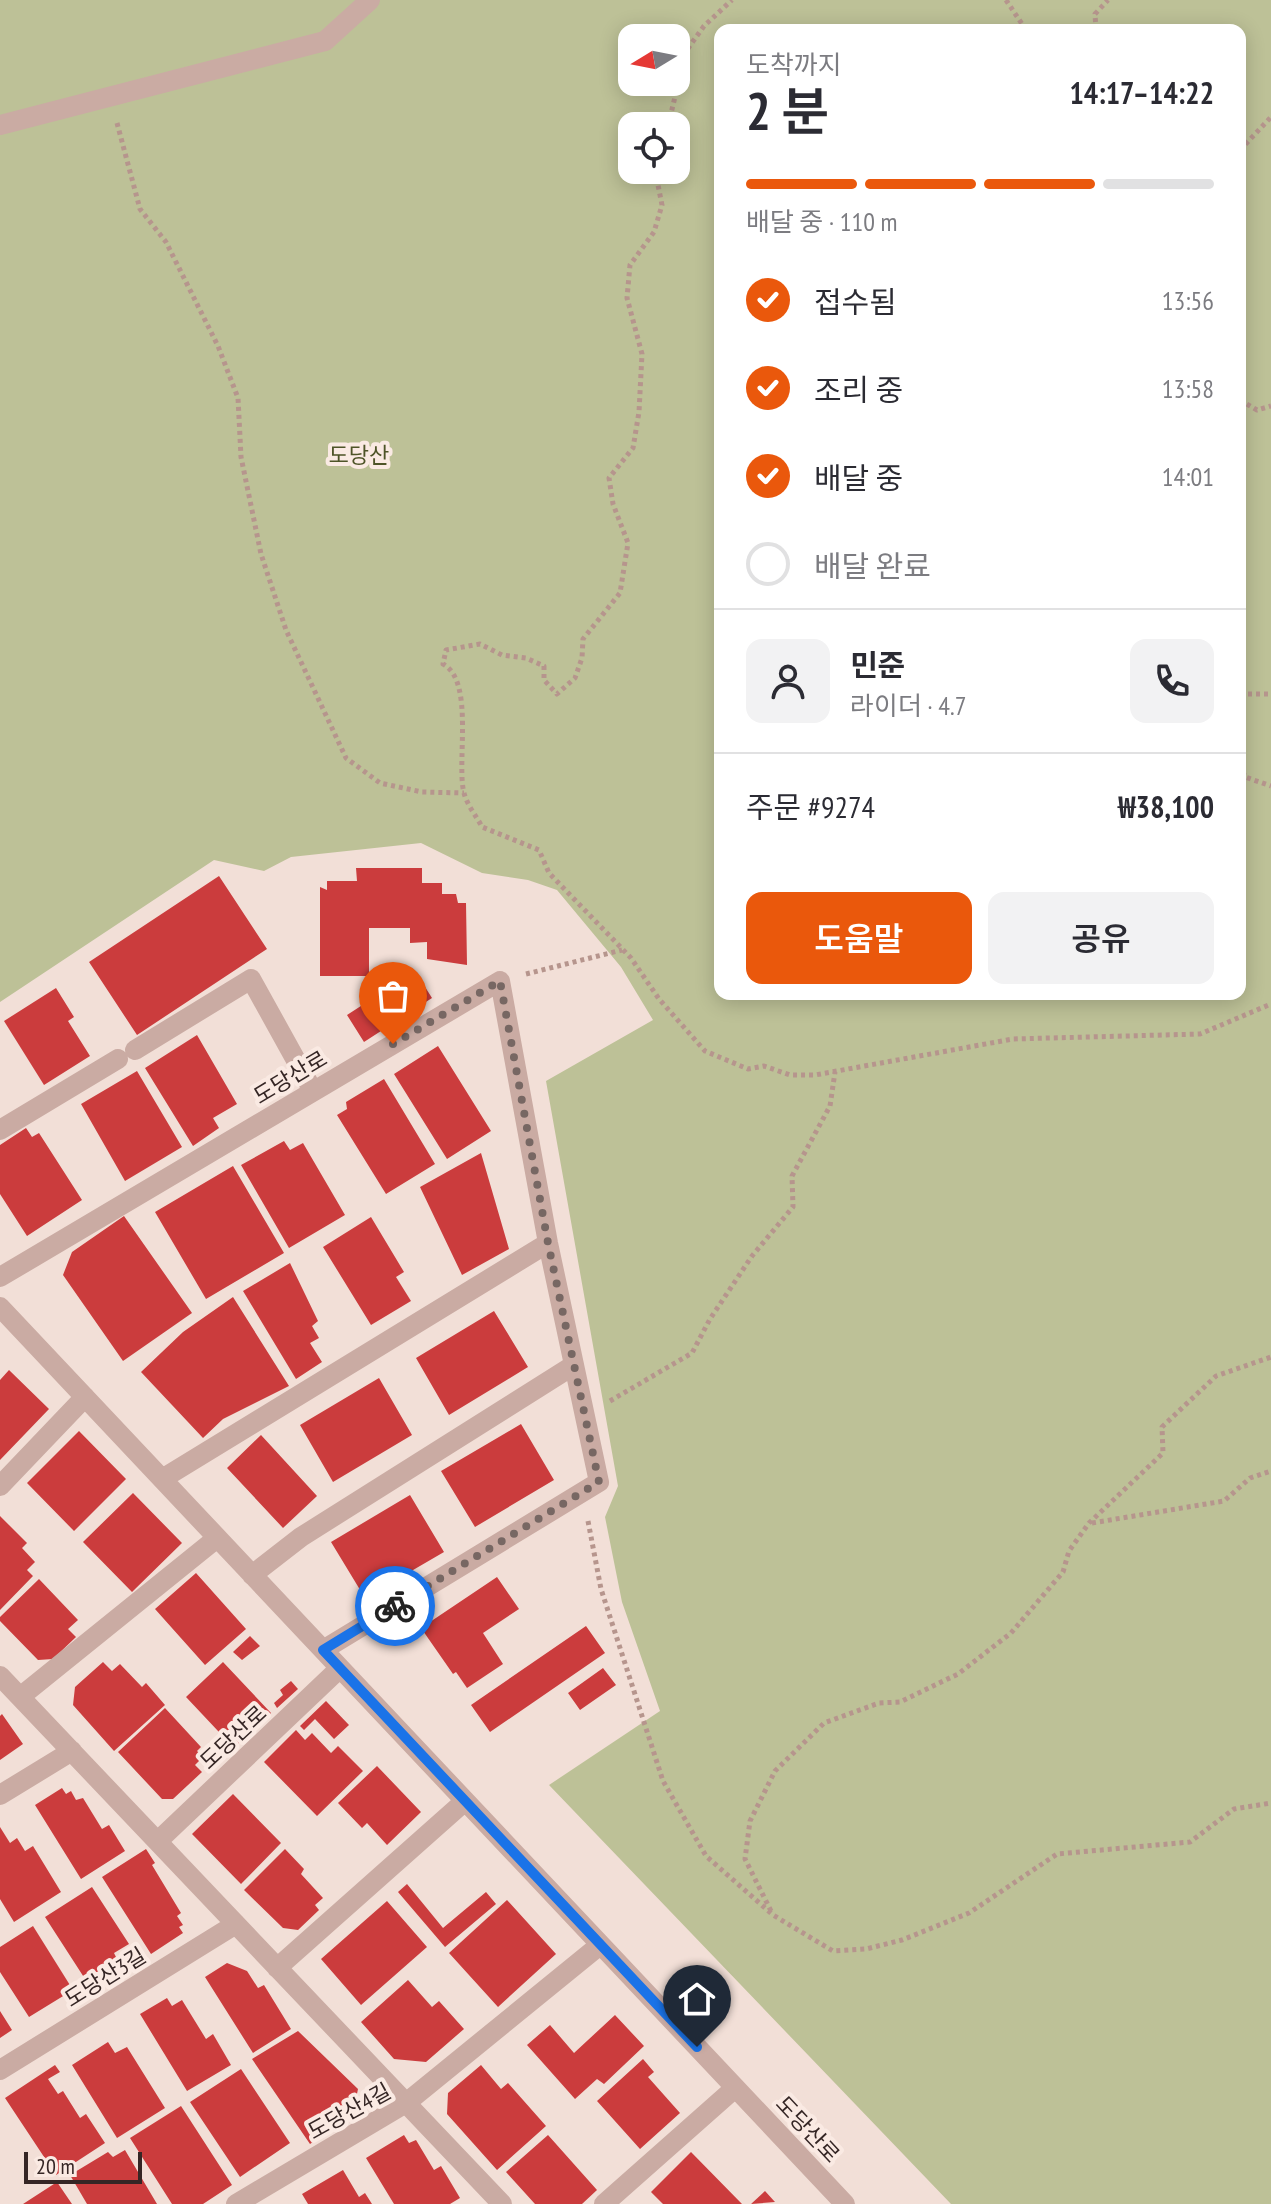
<!DOCTYPE html>
<html lang="ko">
<head>
<meta charset="utf-8">
<style>
	:root { --surface:#fff; --page:#f2f2f3; --text:#2b2b33; --muted:#7c7c81; --line:#e1e1e2; --accent:#ea580c }
	body { margin:0; font-family:"PT Sans Narrow","Noto Sans KR",sans-serif; background:var(--page); color:var(--text); height:100vh; display:flex; flex-direction:column; font-size:30px; white-space:nowrap }
	* { box-sizing:border-box; margin:0 }
	p { font-size:26px; color:var(--muted) }
	.icon { flex:none; width:44px; height:44px; fill:none; stroke:currentColor; stroke-width:2; stroke-linecap:round; stroke-linejoin:round }
	.map { position:relative; flex:1; overflow:hidden }
	.side { position:absolute; left:714px; top:24px; width:532px; height:976px; display:flex; flex-direction:column; background:var(--surface); border-radius:16px; box-shadow:0 4px 20px #0003 }
	.side>* { flex:none }
	.needle { width:52px; rotate:260deg }
	.controls { position:absolute; left:618px; top:24px; display:grid; gap:16px }
	.controls a { display:grid; place-items:center; width:72px; height:72px; border-radius:16px; background:var(--surface); box-shadow:0 4px 20px #0003; font-size:40px }
	.scale { position:absolute; left:24px; bottom:20px; width:118px; box-sizing:border-box; padding-left:8px; border:4px solid #352625; border-top:0; font-size:22px; line-height:28px; white-space:nowrap; color:#352625; -webkit-text-stroke:6px #faeae3; paint-order:stroke }
	.pin { position:absolute; display:grid; place-items:center; width:68px; height:68px; color:#fff; margin:-82px -34px; border-radius:50% 50% 50% 0; rotate:-45deg; box-shadow:0 0 8px #0007 }
	.pin .icon { rotate:45deg }
	.courier { position:absolute; display:grid; place-items:center; width:80px; height:80px; margin:-40px; border:6px solid #1a73e8; border-radius:50%; background:#fff; color:#222; box-shadow:0 2px 10px #0007 }
	.headline em { font-style:normal; font-weight:600 }
	.headline div { display:flex; flex-direction:column-reverse }
	.headline { display:flex; align-items:center; justify-content:space-between; height:136px; padding:0 32px }
	h1 { font-size:52px; font-weight:600; line-height:60px }
	.bar { display:grid; grid-template-columns:repeat(4,1fr); gap:12px 8px; align-content:center; height:96px; padding:0 32px }
	.bar i { height:10px; border-radius:6px; background:var(--line) }
	.bar .selected { background:var(--accent) }
	.bar p { grid-column:span 4 }
	.line { display:flex; align-items:center; gap:20px; padding:0 32px; border-top:2px solid var(--line) }
	.line div { flex:1 }
	.round { display:grid; place-items:center; flex:none; width:84px; height:84px; border-radius:16px; background:var(--page) }
	ol { padding:0 32px; list-style:none }
	li { display:flex; align-items:center; gap:24px; height:88px }
	li p { margin-inline-start:auto }
	li .icon { padding:8px; border-radius:50%; background:var(--accent); color:#fff; stroke-width:4 }
	li:last-child { color:var(--muted) }
	li i { width:44px; height:44px; border:4px solid var(--line); border-radius:50% }
	.primary-button { display:flex; gap:16px; margin-top:auto; padding:16px 32px }
	.primary-button a { flex:1; height:92px; border-radius:16px; background:var(--accent); color:#fff; font-size:32px; font-weight:600; line-height:92px; text-align:center }
	.primary-button a+a { background:var(--page); color:var(--text) }
	.map>svg:first-child { display:block }
	.green { fill:#bdc197; fill-rule:evenodd }
	.building { fill:#cb3c3d }
	.lines { fill:none; stroke-linecap:round; stroke-linejoin:round }
	.path { stroke:#b6958d; stroke-width:5; stroke-dasharray:4 4; stroke-linecap:butt }
	.minor { stroke:#caaba3; stroke-width:20 }
	.done { stroke:#776763; stroke-width:8; stroke-dasharray:0 14.4 }
	.route { stroke:#1a73e8; stroke-width:10 }
	.labels { text-anchor:middle; stroke-width:8; stroke-linejoin:round; paint-order:stroke }
	.park-label { font-size:22px; fill:#4e5428; stroke:#faeae3 }
	.street-label { font-size:22px; fill:#352625; stroke:#faeae3 }
</style>
</head>
<body>
<div class="map">
<svg width="1271" height="2204" viewBox="0 0 1271 2204">
	<rect width="100%" height="100%" fill="#f2dfd7"/>
	<path class="green" d="M0,0h1271v2204h-320l-402,-419 111,-74 -38,-109 -17,-85 13,-31 -72,-405 107,-61 -32,-53 -64,-77 -29,-10 -46,-7 -61,-30 -130,14 -27,14 -50,-11 -214,142zM720,30h520v964h-520zM632,38h44v44h-44zM632,126h44v44h-44z"/>
	<path class="building" d="M356,868h66v15h20v11h14l2,9h8l1,62 -40,-6v-17l-17,1v-15h-41v48h-49v-89l7,3v-9h30z
		M219,876l48,73 -130,86 -48,-73z
		M415,971l17,27 -68,44 -17,-27z
		M56,988l18,29 -6,4 22,35 -46,29 -40,-64z
		M197,1035l40,69 -24,14 6,10 -26,18 -48,-78z
		M438,1046l53,85 -44,28 -53,-85z
		M137,1071l45,76 -57,34 -44,-77z
		M384,1079l51,85 -49,30 -49,-79 10,-6 -1,-7z
		M26,1128l6,9 7,-4 43,67 -55,36 -27,-42v-49z
		M284,1141l6,9 13,-7 42,72 -56,33 -48,-83z
		M481,1153l28,96 -47,26 -42,-88z
		M233,1166l51,87 -78,46 -51,-87z
		M124,1216l68,97 -69,48 -60,-86 9,-23z
		M371,1217l33,55 -8,5 15,24 -40,24 -48,-78z
		M290,1263l28,58 -6,5 7,12 -9,5 12,19 -26,17 -53,-88z
		M233,1297l56,89 -66,33 -20,19 -62,-66 42,-40z
		M494,1311l34,56 -79,48 -33,-57z
		M9,1370l40,39 -49,51v-80z
		M379,1378l33,57 -79,47 -33,-57z
		M521,1424l33,56 -79,47 -34,-56z
		M79,1431l47,48 -52,52 -47,-48z
		M261,1435l56,61 -34,32 -56,-60z
		M133,1493l49,50 -50,49 -49,-50z
		M410,1495l34,57 -79,46 -34,-56z
		M0,1516l27,27 -5,5 13,14 -8,8 6,6 -33,34z
		M196,1573l50,56 -41,36 -50,-56z
		M497,1577l22,32 -36,24 20,31 -36,24 -11,-16 -3,2 -32,-46z
		M39,1579l39,41 -10,9 8,8 -23,22 -15,1 -38,-39v-4z
		M586,1626l19,27 -115,79 -19,-27z
		M250,1636l10,10 -18,14 -9,-8z
		M103,1662l9,9 8,-7 22,23 4,-4 19,22 -51,46 -41,-46 2,-18z
		M223,1662l48,51 -37,35 -48,-51z
		M603,1668l13,17 -36,25 -12,-17z
		M291,1681l7,8 -21,19 -3,-5 9,-8 -3,-5z
		M326,1701l23,24 -15,14 -19,-20 -11,11 -4,-4z
		M165,1708l36,39 -4,4 6,6 -8,8 7,7 -29,27h-11l-44,-47z
		M2,1714l21,30 -23,16v-44z
		M296,1730l9,10 7,-7 19,20 7,-7 25,25 -46,45 -53,-54z
		M377,1766l44,46 -34,33 -20,-22 -5,5 -24,-25z
		M62,1788l4,6 5,-3 5,9 7,-2 19,31 7,-4 16,26 -44,28 -46,-74z
		M233,1794l48,49 -40,41 -49,-50z
		M0,1827l10,16 7,-5 8,13 8,-5 28,46 -47,30 -14,-23z
		M146,1849l9,14 -3,2 29,48 -4,3 6,9 -4,2 4,6 -32,21 -49,-77z
		M285,1849l19,20 -3,5 22,24 -8,7 4,5 -21,20 -15,-2 -39,-38z
		M407,1884l36,44 43,-36 10,12 -51,43 -47,-55z
		M92,1887l37,57 -15,9 4,8 -31,21 -42,-65z
		M507,1900l49,54 -58,53 -49,-54z
		M387,1901l40,46 -66,58 -40,-46z
		M33,1926l40,64 -44,27 -29,-45v-25z
		M227,1963l20,8 11,17 6,-3 27,44 -38,24 -48,-76z
		M408,1980l24,27 7,-6 25,28 -38,33 -32,-3 -33,-37z
		M167,1998l5,8 10,-6 24,39 7,-5 18,31 -44,26 -47,-77z
		M0,2011l12,19 -12,8z
		M615,2015l29,31 -40,38 -7,-5 -22,20 -48,-54 23,-20 24,28z
		M298,2031l60,58 -5,24 -43,31 -58,-85z
		M108,2042l7,11 12,-6 38,61 -48,30 -45,-73z
		M643,2059l11,13 -6,5 32,36 -40,36 -43,-48z
		M55,2065l5,7 -12,7 10,15 5,-3 17,27 6,-4 19,29 -49,32 -51,-77z
		M481,2065l20,24 7,-6 38,43 -49,44 -50,-56 1,-21z
		M241,2069l49,74 -50,34 -50,-75z
		M181,2106l51,79 -29,19h-31l-42,-66z
		M404,2135l5,8 7,-3 18,30 7,-4 19,32 -10,6h-56l-28,-46z
		M548,2135l49,55 -15,14h-47l-29,-32z
		M125,2150l32,54h-70l-17,-29 38,-23 5,5z
		M691,2152l51,52h-79l-12,-12z
		M343,2170l16,27 6,-4 7,11h-64l-6,-10z
		M57,2182l15,22h-49z
		M765,2191l10,11 -24,2z"/>
	<g class="lines">
		<path class="path" d="M1006,0l18,27 16,3
			M1096,30l-1,-16 13,-14
			M117,123l23,86 26,33 52,104 20,52 3,59 20,97 25,76 60,128 34,25 42,9 42,1
			M668,126l18,-75 18,-25 28,-26
			M1240,150l31,-33
			M655,170l7,35 -8,27 -24,33 -3,33 15,56 -3,58 -6,36 -24,30 4,26 15,39 -8,50 -37,46 -1,19 -7,20 -18,16 -13,-14v-14l-18,-8 -24,-3 -22,-11 -34,6 -3,14c32,17 13,99 21,129 3,12 13,24 18,34l57,23 10,23 82,85 28,41 46,52 43,18 16,-3 26,9h25l198,-36 187,-5 71,-30
			M1240,400l17,10 14,-4
			M1240,694h31
			M1240,764l5,13 26,9
			M526,974l96,-24
			M610,1401l82,-48 18,-34 42,-63 41,-49 -1,-31 38,-70 5,-34
			M588,1521l13,68 62,192 43,75 67,59 60,36 33,-2 36,-9 67,-27 88,-59 133,-12 44,-33 37,-6
			M1092,1523l132,-22 26,-23 21,-7
			M771,1911l-26,-52 5,-38 25,-50 49,-48 55,-20 21,-1 58,-28 53,-41 52,-61 6,-21 20,-28 74,-70 -1,-26 54,-51 55,-19"/>
		<path class="minor" d="M0,125l325,-84 45,-41
			M135,1050l116,-71 62,112
			M0,1130l118,-71
			M0,1277l500,-296 48,262 51,239 -276,168
			M0,1307l845,897
			M162,1479l386,-236
			M0,1486l85,-89
			M252,1575l49,-38 273,-172
			M0,1676l502,528
			M20,1697l197,-159
			M0,1795l72,-44
			M158,1841l182,-173
			M277,1968l188,-167
			M0,2070l236,-146
			M236,2204l170,-101 194,-158
			M604,2204l131,-116"/>
	</g>
	<g class="lines">
		<path class="done" d="M393,1044l107,-63 48,262 51,239 -204,124"/>
		<path class="route" d="M395,1606l-72,44 374,397"/>
	</g>
	<g class="labels">
		<g class="park-label">
			<text x="359" y="463">도당산</text>
		</g>
		<g class="street-label">
			<text transform="translate(290 1077) rotate(-31)" y="8">도당산로</text>
			<text transform="translate(233 1737) rotate(-43)" y="8">도당산로</text>
			<text transform="translate(105 1977) rotate(-32)" y="8">도당산3길</text>
			<text transform="translate(349 2111) rotate(-29)" y="8">도당산4길</text>
			<text transform="translate(808 2129) rotate(47)" y="8">도당산로</text>
		</g>
	</g>
</svg>
<div class="controls">
<a><svg class="needle" viewBox="-14 -14 28 28"><path d="M0-13l5 13h-10z" fill="#e53935"/><path d="M0 13l5-13h-10z" fill="#7c7c81"/></svg></a>
<a><svg class="icon" aria-label="locate" viewBox="0 0 24 24"><circle cx="12" cy="12" r="6"/><path d="M12 2v4M12 18v4M2 12h4M18 12h4"/></svg></a>
</div>
<div class="scale">20 m</div>
<div class="pin" style="left:393px;top:1044px;background:#ea580c"><svg class="icon" aria-label="bag" viewBox="0 0 24 24"><path d="M5 8h14l-1 12H6zM9 8a3 3 0 0 1 6 0"/></svg></div>
<div class="pin" style="left:697px;top:2047px;background:#1f2937"><svg class="icon" aria-label="home" viewBox="0 0 24 24"><path d="M3 11l9-7 9 7M6 9v11h12V9"/></svg></div>
<div class="courier" style="left:395px;top:1606px"><svg class="icon" aria-label="bike" viewBox="0 0 24 24"><circle cx="6" cy="16" r="4"/><circle cx="18" cy="16" r="4"/><path d="M6 16l4-8h5l3 8M10 8l3 8H6M13 5h3"/></svg></div>
<section class="side">
<div class="headline"><div><h1>2 분</h1><p>도착까지</p></div><em>14:17–14:22</em></div>
<div class="bar"><i class="selected"></i><i class="selected"></i><i class="selected"></i><i></i><p>배달 중 · 110 m</p></div>
<ol>
<li><svg class="icon" aria-label="check" viewBox="0 0 24 24"><path d="M5 12l5 5 9-10"/></svg>접수됨<p>13:56</p></li>
<li><svg class="icon" aria-label="check" viewBox="0 0 24 24"><path d="M5 12l5 5 9-10"/></svg>조리 중<p>13:58</p></li>
<li><svg class="icon" aria-label="check" viewBox="0 0 24 24"><path d="M5 12l5 5 9-10"/></svg>배달 중<p>14:01</p></li>
<li><i></i>배달 완료</li>
</ol>
<div class="line" style="height:144px"><a class="round"><svg class="icon" aria-label="person" viewBox="0 0 24 24"><circle cx="12" cy="8" r="4"/><path d="M4 21q1-7 8-7t8 7"/></svg></a><div><b>민준</b><p>라이더 · 4.7</p></div><a class="round"><svg class="icon" aria-label="phone" viewBox="0 0 24 24"><path d="M5 4h4l2 5-3 2q2 4 5 5l2-3 5 2v4C11 20 4 13 5 4z"/></svg></a></div>
<div class="line" style="height:104px"><div>주문 #9274</div><b>₩38,100</b></div>
<div class="primary-button"><a>도움말</a><a>공유</a></div>
</section>
</div>
</body>
</html>
